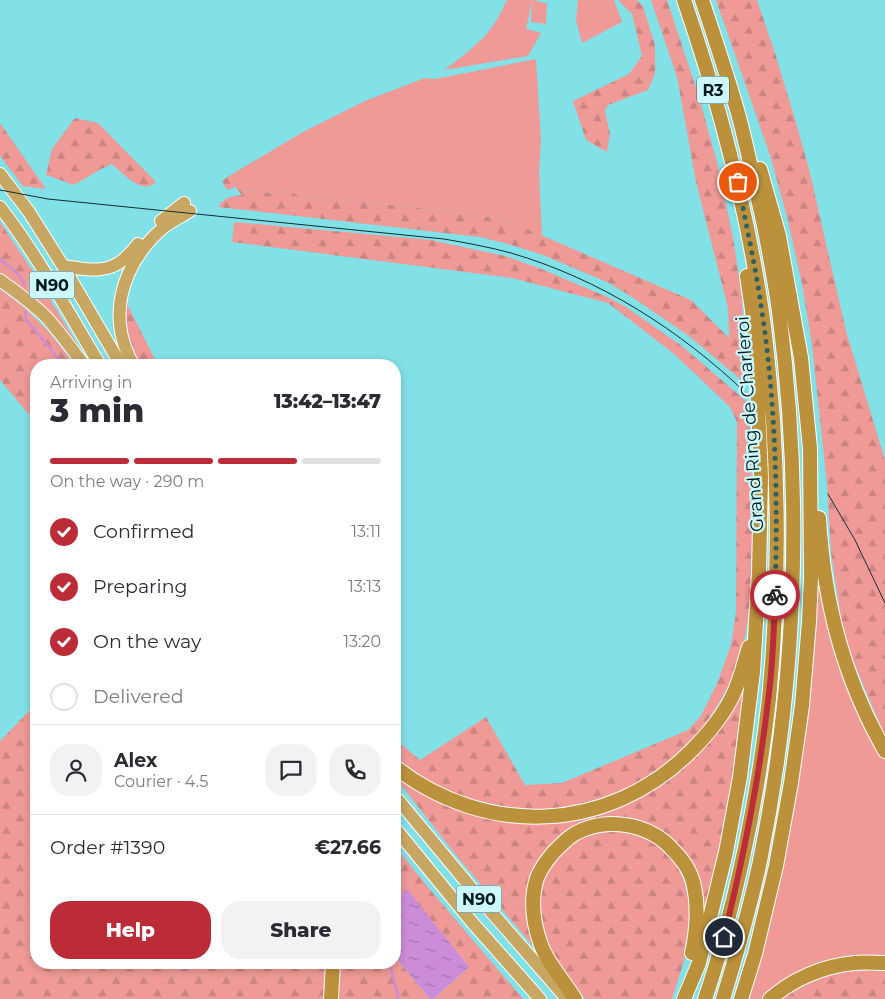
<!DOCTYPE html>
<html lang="en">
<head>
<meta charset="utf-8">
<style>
	:root { --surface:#fff; --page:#f2f2f3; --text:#2b2b33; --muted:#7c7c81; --line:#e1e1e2; --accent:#bc2c38 }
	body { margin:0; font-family:Montserrat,sans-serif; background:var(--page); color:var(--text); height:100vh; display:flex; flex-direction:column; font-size:19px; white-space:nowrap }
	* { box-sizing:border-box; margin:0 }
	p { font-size:16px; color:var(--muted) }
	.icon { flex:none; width:28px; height:28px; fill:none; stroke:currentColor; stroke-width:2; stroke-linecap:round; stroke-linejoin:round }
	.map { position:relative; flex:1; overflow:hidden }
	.drawer { position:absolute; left:30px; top:359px; width:371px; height:610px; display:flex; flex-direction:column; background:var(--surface); border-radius:20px; box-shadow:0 2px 8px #0003 }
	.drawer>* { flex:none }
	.pin { position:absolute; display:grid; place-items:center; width:42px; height:42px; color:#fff; margin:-21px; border:2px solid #fff; border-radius:50%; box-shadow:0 1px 5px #0007 }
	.courier { position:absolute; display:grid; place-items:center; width:50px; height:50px; margin:-25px; border:4px solid #bc2c38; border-radius:50%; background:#fff; color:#222; box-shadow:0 1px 6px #0007 }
	.head em { font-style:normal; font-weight:800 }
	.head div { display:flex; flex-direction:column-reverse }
	.head { display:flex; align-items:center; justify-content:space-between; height:85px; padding:0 20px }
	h1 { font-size:32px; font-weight:800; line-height:38px }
	.bar { display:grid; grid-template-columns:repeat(4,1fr); gap:8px 5px; align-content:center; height:60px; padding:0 20px }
	.bar i { height:6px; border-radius:4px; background:var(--line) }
	.bar .current { background:var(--accent) }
	.bar p { grid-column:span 4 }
	.line { display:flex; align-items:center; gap:12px; padding:0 20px; border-top:1px solid var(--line) }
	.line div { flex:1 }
	.round { display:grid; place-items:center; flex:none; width:52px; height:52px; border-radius:20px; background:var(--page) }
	ol { padding:0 20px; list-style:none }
	li { display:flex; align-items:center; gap:15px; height:55px }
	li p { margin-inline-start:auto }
	li .icon { padding:5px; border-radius:50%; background:var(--accent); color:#fff; stroke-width:4 }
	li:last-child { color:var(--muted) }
	li i { width:28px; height:28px; border:2px solid var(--line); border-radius:50% }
	.cta { display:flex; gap:10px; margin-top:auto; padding:10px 20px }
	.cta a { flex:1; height:58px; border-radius:20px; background:var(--accent); color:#fff; font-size:20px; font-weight:800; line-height:58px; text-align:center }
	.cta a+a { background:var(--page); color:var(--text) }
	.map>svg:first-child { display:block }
	.green { fill:#ef9a97 }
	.forest { fill:url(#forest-firs) }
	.water { fill:url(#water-ripples) }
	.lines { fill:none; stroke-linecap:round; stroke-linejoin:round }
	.stream { stroke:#cd8cd7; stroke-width:2.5 }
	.trunk-casing { stroke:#fff; stroke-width:14 }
	.motorway-casing { stroke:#fff; stroke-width:16 }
	.trunk { stroke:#c8a763; stroke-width:12 }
	.motorway { stroke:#bb913c; stroke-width:14 }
	.tram { stroke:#0e2f32; stroke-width:1 }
	.done { stroke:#2e5f63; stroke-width:5; stroke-dasharray:0 9 }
	.route { stroke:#bc2c38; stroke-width:6 }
	.labels { text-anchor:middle; stroke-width:4.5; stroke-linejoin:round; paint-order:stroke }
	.shield { fill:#ccf8fb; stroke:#3d5d5f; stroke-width:1 }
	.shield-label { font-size:16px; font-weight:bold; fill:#001a1c }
	.street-label { font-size:18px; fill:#001a1c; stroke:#ccf8fb }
</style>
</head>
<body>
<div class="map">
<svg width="885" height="999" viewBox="0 0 885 999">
	<defs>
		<pattern id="forest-firs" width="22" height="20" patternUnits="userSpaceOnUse" patternTransform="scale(1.25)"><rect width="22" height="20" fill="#ef9a97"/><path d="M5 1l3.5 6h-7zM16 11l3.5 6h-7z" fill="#cb8482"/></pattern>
		<pattern id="water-ripples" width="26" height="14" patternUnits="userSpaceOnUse" patternTransform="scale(1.25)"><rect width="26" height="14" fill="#cd8cd7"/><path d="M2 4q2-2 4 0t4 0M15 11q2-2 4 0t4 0" fill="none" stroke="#a472ae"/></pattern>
	</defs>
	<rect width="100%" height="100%" fill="#82e0e7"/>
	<path class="green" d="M507,0h29l2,2 9,1 -1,21 -15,-2 1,-21 -6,28 15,4 -13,23 -84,14c14,-10 28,-21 40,-33 10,-11 17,-24 23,-37z
		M578,0h36l8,22 -40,21 -6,-23z
		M536,59l5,81 -2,31 3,65 -38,-17 -92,-12 -113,-11 -9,-5 -16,2 -30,-2 -15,-15 74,-44 62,-31 60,-23 10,1z
		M34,273l48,79 -1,1 -55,-59 8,-6z
		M818,571l50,157 17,31v200l-39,-1 -78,36 -5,5h-14l22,-82 23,-105 16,-109 4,-47z"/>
	<path class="forest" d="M618,0h19l6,6 12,39v29l-7,16 -40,15 -3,6 5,23 -3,18 -21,-12 -13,-39 56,-27 13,-18 -10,-42z
		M651,0h16l32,97 18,65 16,75 9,61 3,85 -56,-47 -57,-39 -23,-14 -66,-28 -35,-11 -28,-7 -262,-30c7,-10 13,-11 24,-12l-7,-8 -8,3 -5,-9 7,-5 15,15 30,2 16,-2 9,5 113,11 92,12 187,81 38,38 -1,-30 -32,-126 -19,-105z
		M716,0h41l18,53 22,73 13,47 36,158 39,129v277l-41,-98 -13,-88 -4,-66 -15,-140 -10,-61 -14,-63 -17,-63z
		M75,118l23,5 58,59c-2,2 -4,3 -7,4 -11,4 -29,-15 -37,-22l-9,4 -29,17 -28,-10 6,-26z
		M0,123l46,66 -23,-3 -23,-30z
		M0,222l34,51v15l-8,6 -26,-20z
		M234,222l197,18 74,16 34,12 66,28 21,11 56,39 64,55 3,25 2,5c0,38 1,75 1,113 -1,43 -1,86 -17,127 -12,31 -41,73 -68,94 -37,27 -87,46 -133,45 -18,0 -35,-4 -52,-8 -31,-7 -64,-22 -87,-44v-19l25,21 66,-43 39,68 37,-2 126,-53 13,-14 17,-35 13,-36 5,-33 1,-190 -7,-15 -57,-54 -65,-50 -96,-25 -280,-36z
		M0,289l25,19 24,24 26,33h-39v58l-36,-43z
		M125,300l33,65h-19l-6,-10 -8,-35z
		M745,676c-3,36 -7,73 -14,110 -8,45 -18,90 -29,134l-23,-71 -80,-29 -64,51 3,81 -83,-98 -60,-77v-4l25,18 27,15 28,8 57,8 127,-38z
		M36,704v258l289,1 -1,36h-324v-258z
		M602,831c12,0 25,0 38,4 4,1 9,4 13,7 30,18 39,54 37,87 -2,24 -11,47 -18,70h-87c-33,-37 -65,-90 -31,-137 13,-17 28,-26 48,-31z
		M395,846l32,40 96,113h-90l36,-32 -62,-77 -12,10z
		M395,951l2,8 33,40h-95l2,-36 58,-1z
		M876,969l9,2v28h-105c13,-9 26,-18 41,-23 17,-6 37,-6 55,-7z"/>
	<path class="water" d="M407,889l62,78 -36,32h-3l-33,-40 -2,-9v-50z"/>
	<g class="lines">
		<path class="stream" d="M0,259l19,16 6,11
			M25,312l1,8 24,28 12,17
			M389,962l9,32 -1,5"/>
		<defs>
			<path id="trunk" d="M0,174l29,38 34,54 58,99
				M0,207c38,49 68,105 100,158
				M161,221l23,-18
				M63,266c20,3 44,9 61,-7 5,-4 10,-10 14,-15
				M0,280c16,12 34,24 48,39 13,15 24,30 36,46
				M133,365c-5,-10 -10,-22 -12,-33 -7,-40 12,-79 43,-105 8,-6 18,-11 26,-16
				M395,796l92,111 80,92
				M395,828l76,93 69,78"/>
			<path id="motorway" d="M684,0c35,102 62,205 78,312 5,35 8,71 11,107 6,93 5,187 -4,280 -9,80 -24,159 -45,236 -5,22 -12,43 -19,64
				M702,0c13,39 26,77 37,117 9,34 16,69 24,104 6,30 12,61 16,91 24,184 18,367 -19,549 -10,47 -23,92 -37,138
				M819,518c5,84 24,159 66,233
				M395,767c91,71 214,66 296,-16 16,-16 31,-34 41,-54 8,-16 12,-34 17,-50
				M331,999l2,-37
				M575,999c-11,-18 -27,-35 -34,-54 -8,-22 -11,-45 -4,-67 4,-10 10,-18 16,-25 7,-7 15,-16 23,-20 32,-17 74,-9 97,17 9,9 17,20 20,32 6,24 4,48 -1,71
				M684,999l15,-36 27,-111 14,-75 13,-105 6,-99 2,-96 -5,-118 -4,-49 -5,-34
				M741,999l14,-45 21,-88 15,-83 11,-77 7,-84 2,-44 -1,-130 -9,-90 -22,-122 -19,-67
				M770,999c23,-20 53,-33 84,-36 10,-1 21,0 31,0"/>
		</defs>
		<use href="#trunk" class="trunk-casing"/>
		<use href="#motorway" class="motorway-casing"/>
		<use href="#trunk" class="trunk"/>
		<use href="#motorway" class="motorway"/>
		<path class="tram" d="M0,190l48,9 396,40c23,4 45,8 67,14 89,26 169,77 236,141
			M828,494l27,46 30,63"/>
	</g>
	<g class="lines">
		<path class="done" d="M738,182c8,43 18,86 24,130 14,94 16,189 13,283"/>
		<path class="route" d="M724,937c19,-78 35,-156 44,-236 5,-34 6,-71 7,-106"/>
	</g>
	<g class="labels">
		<g class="shield">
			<rect x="697" y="76.5" width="32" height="27" rx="4"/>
			<rect x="29.5" y="271.5" width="45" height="27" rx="4"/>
			<rect x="456.5" y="885.5" width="45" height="27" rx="4"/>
		</g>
		<g class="shield-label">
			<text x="713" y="96">R3</text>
			<text x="52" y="291">N90</text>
			<text x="479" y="905">N90</text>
		</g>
		<g class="street-label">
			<text transform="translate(750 424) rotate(-94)" y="6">Grand Ring de Charleroi</text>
		</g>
	</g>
</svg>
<div class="pin" style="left:738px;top:182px;background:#ea580c"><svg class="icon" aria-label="bag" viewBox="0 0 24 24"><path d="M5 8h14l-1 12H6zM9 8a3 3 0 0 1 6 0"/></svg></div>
<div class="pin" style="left:724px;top:937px;background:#1f2937"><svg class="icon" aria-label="home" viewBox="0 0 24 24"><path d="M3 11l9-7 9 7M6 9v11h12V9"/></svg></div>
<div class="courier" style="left:775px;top:595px"><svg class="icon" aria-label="bike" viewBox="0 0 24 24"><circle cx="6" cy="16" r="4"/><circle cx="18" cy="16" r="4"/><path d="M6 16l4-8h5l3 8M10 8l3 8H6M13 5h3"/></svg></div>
<section class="drawer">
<div class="head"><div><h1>3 min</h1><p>Arriving in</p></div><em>13:42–13:47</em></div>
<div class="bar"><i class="current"></i><i class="current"></i><i class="current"></i><i></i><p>On the way · 290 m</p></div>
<ol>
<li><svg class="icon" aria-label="check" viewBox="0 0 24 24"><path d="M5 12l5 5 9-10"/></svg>Confirmed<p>13:11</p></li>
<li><svg class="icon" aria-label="check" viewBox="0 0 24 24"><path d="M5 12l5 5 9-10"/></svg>Preparing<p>13:13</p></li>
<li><svg class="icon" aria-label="check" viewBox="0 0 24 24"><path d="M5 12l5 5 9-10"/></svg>On the way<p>13:20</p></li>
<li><i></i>Delivered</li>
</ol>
<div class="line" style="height:90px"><a class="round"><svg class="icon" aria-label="person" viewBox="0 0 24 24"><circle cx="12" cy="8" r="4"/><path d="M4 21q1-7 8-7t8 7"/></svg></a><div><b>Alex</b><p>Courier · 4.5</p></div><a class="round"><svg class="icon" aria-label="chat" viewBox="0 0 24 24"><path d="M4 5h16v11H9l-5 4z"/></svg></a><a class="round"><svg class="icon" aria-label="phone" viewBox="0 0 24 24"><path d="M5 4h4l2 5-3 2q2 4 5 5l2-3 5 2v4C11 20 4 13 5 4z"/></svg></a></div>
<div class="line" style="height:65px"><div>Order #1390</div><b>€27.66</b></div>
<div class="cta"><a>Help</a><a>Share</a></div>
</section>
</div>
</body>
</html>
